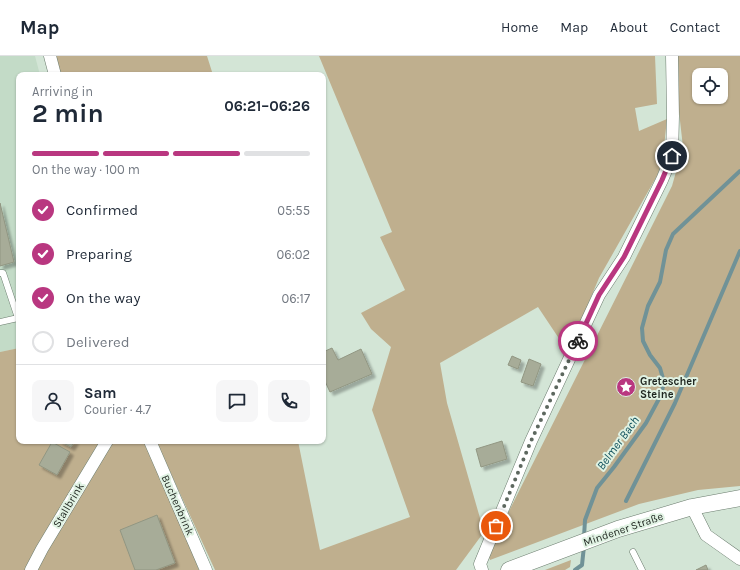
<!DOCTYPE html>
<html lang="en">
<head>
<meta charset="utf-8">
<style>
	:root { --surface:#fff; --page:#f6f6f7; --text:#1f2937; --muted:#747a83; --line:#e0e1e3; --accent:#b93780 }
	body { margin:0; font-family:Karla,sans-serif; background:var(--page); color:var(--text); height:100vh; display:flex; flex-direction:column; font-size:15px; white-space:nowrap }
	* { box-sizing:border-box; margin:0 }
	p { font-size:13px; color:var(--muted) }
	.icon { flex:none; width:22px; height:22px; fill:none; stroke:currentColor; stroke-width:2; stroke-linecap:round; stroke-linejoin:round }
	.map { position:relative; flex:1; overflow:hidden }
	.details { position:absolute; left:16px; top:16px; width:310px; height:372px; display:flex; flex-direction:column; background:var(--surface); border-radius:8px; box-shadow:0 1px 3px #0004 }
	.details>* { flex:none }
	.fabs { position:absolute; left:692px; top:12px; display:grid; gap:8px }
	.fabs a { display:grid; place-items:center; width:36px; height:36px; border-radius:8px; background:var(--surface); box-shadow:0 1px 3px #0004; font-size:20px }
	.pin { position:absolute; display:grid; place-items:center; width:34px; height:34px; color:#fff; margin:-17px; border:2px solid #fff; border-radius:50%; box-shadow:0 1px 4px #0007 }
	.courier { position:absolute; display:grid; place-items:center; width:40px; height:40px; margin:-20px; border:3px solid #b93780; border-radius:50%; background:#fff; color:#222; box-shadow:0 1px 5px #0007 }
	.overview em { font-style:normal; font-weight:700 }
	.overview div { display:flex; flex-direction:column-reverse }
	.overview { display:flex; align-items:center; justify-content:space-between; height:68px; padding:0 16px }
	h1 { font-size:26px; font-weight:700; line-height:30px }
	.bar { display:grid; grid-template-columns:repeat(4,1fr); gap:6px 4px; align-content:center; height:48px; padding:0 16px }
	.bar i { height:5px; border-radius:3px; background:var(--line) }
	.bar .current { background:var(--accent) }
	.bar p { grid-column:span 4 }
	.line { display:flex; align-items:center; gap:10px; padding:0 16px; border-top:1px solid var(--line) }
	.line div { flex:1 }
	.round { display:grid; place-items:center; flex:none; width:42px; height:42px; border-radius:8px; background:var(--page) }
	ol { padding:0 16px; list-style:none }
	li { display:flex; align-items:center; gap:12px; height:44px }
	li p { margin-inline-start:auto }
	li .icon { padding:4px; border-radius:50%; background:var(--accent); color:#fff; stroke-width:4 }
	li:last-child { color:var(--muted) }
	li i { width:22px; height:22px; border:2px solid var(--line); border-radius:50% }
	header { display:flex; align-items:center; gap:24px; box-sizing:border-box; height:56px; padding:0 20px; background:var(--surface); border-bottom:1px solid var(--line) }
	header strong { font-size:19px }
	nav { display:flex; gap:22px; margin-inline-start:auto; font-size:14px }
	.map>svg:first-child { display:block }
	.built { fill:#c3dbc7 }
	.green { fill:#bfaf8e; fill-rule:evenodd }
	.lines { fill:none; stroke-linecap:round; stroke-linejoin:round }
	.stream { stroke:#709297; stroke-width:4 }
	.building { fill:#a7ac98; stroke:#919682; filter:url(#shadow) }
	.lane-casing { stroke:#6b7c6e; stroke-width:7 }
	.street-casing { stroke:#6b7c6e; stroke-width:13 }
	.secondary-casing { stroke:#6b7c6e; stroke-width:17 }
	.lane { stroke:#fff; stroke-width:6 }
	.street { stroke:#fff; stroke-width:12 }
	.secondary { stroke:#fff; stroke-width:16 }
	.done { stroke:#5d685f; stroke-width:4; stroke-dasharray:0 7.2 }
	.route { stroke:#b93780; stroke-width:5 }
	.labels { text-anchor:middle; stroke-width:4; stroke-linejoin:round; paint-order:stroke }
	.poi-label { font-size:11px; font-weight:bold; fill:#1e251f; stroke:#e0f2e3; text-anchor:start }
	.street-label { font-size:11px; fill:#1e251f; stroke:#e0f2e3 }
	.water-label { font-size:12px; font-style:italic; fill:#0d4e5a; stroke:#e0f2e3 }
</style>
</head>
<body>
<header>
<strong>Map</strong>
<nav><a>Home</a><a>Map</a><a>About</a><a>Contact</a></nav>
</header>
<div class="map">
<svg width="740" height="514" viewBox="0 0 740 514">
	<defs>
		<filter id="shadow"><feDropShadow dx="3.5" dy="3.5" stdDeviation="1" flood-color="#0004"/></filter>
	</defs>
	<rect width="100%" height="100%" fill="#d3e5d6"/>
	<path class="built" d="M0,0h35l5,19h-21v273l-19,4z"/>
	<path class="green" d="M55,0h152l6,19h-154z
		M319,0h336l2,48 -22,4 4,23 28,-12 -4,37 -5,18 -59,104 -31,74 -30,-45 -98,56 7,40 37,129 -28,38h-241l-59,-129h142l22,109 90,-33 -38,-107 19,-63 -20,-18 -10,-16 44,-23 -25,-53 12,-5z
		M678,0h62v430l-42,4 -59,14 -149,56 -2,-7 184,-367 11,-39 -4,-35zM699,19h22v22h-22z
		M19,292v93h131l52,119 -6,2 3,8h-199v-218z
		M571,504l-1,7 -5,3h-20z"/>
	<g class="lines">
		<path class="stream" d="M626,445l49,-98 65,-152
			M584,481l1,-17 12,-32 17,-21 32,-44 15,-28 3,-13 -4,-14 -10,-13 -7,-14 -1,-13 6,-22 12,-24 6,-32 7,-16 67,-63
			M575,514l7,-5 2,-19"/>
	</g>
	<path class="building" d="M0,147l14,59 -14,4z
		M332,292l6,12 23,-11 11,25 -42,18 -7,-15v-25z
		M512,300l9,4 -3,9 -10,-4z
		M529,303l12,5 -8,22 -12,-4z
		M59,385h16l-4,6z
		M502,385l5,18 -26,8 -5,-18z
		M52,386l18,10 -13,23 -18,-10z
		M157,459l18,48 -19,7h-21l-15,-40z
		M706,509l2,5h-12z"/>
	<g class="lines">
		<defs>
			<path id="lane" d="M0,217h3l15,45 -18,4
				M633,496l9,18"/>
			<path id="street" d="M50,0l5,19
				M150,385l56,129
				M692,451l14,28 34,24
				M31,514l11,-21 65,-108
				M482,514l-2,-6 51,-123 68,-146 25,-38 38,-77 10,-24 1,-40 -1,-60"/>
			<path id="secondary" d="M509,514l109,-41 74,-22 48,-9"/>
		</defs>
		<use href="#lane" class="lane-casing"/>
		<use href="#street" class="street-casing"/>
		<use href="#secondary" class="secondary-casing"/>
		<use href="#lane" class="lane"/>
		<use href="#street" class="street"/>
		<use href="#secondary" class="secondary"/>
	</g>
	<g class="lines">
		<path class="done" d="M496,470l35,-85 47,-100"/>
		<path class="route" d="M578,285l21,-46 25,-38 38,-77 10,-24"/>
	</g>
	<defs>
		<symbol id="sight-disc" viewBox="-11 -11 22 22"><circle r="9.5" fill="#b93780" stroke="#e0f2e3"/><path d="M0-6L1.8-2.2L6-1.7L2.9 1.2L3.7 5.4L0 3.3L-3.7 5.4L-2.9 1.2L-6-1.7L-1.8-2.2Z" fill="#fff"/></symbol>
	</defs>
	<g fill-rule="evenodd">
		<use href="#sight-disc" x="615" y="320" width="22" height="22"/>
	</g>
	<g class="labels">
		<g class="poi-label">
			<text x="640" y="329">Gretescher<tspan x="640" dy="13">Steine</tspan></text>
		</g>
		<g class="street-label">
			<text transform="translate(68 449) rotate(-59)" y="4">Stallbrink</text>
			<text transform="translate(178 449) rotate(66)" y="4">Buchenbrink</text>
			<text transform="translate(623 473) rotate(-19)" y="4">Mindener Straße</text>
		</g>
		<g class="water-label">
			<text transform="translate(618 387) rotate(-54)" y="4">Belmer Bach</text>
		</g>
	</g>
</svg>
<div class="fabs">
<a><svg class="icon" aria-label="locate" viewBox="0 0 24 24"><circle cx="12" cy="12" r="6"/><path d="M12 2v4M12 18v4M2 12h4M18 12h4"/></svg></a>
</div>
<div class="pin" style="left:496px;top:470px;background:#ea580c"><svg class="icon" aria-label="bag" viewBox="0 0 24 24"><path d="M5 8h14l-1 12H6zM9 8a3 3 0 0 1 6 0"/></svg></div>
<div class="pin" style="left:672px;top:100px;background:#1f2937"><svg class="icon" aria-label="home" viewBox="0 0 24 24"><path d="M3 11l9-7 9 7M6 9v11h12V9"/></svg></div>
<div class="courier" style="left:578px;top:285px"><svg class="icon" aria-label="bike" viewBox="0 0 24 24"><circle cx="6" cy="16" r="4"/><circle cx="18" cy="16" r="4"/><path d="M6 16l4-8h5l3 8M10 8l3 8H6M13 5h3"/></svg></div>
<section class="details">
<div class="overview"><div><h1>2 min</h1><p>Arriving in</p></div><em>06:21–06:26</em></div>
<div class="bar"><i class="current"></i><i class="current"></i><i class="current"></i><i></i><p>On the way · 100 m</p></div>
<ol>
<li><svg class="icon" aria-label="check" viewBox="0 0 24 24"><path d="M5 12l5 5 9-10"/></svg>Confirmed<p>05:55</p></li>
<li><svg class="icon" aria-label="check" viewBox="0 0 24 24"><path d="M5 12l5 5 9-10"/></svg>Preparing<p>06:02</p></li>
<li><svg class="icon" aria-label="check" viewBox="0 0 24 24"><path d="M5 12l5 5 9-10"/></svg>On the way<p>06:17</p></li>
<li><i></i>Delivered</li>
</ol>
<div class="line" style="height:72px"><a class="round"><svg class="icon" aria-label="person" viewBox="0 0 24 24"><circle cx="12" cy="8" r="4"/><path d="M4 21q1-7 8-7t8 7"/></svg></a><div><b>Sam</b><p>Courier · 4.7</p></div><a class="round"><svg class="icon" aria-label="chat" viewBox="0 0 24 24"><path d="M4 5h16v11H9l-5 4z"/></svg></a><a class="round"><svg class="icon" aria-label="phone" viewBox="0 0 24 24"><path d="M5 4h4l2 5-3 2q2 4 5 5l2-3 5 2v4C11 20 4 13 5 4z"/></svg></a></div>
</section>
</div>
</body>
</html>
